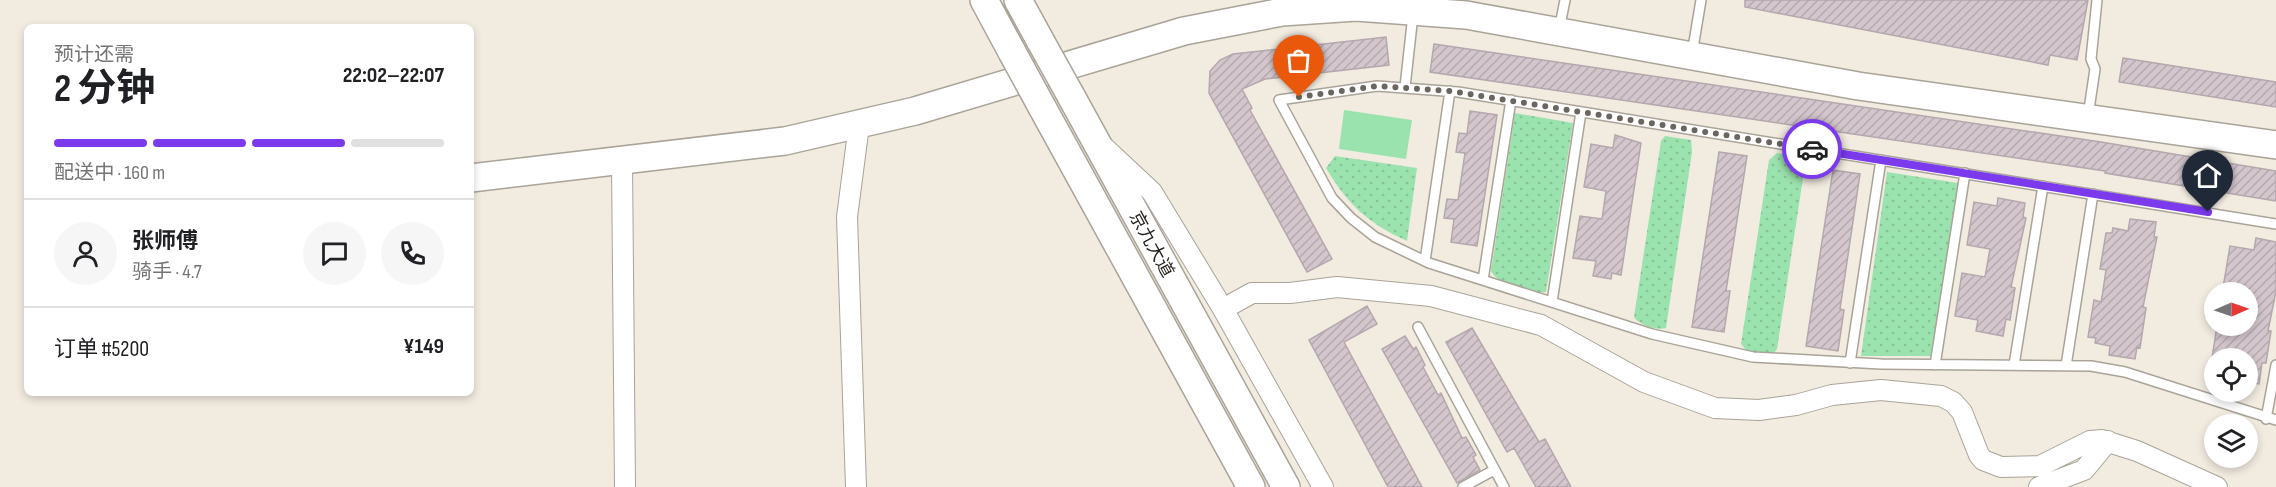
<!DOCTYPE html>
<html lang="zh">
<head>
<meta charset="utf-8">
<style>
	:root { --surface:#fff; --page:#f6f6f6; --text:#202124; --muted:#757577; --line:#e0e0e0; --accent:#7c3aed }
	body { margin:0; font-family:"Sofia Sans Condensed","Noto Sans SC",sans-serif; background:var(--page); color:var(--text); height:100vh; display:flex; flex-direction:column; font-size:22px; white-space:nowrap }
	* { box-sizing:border-box; margin:0 }
	p { font-size:20px; color:var(--muted) }
	.icon { flex:none; width:33px; height:33px; fill:none; stroke:currentColor; stroke-width:2; stroke-linecap:round; stroke-linejoin:round }
	.map { position:relative; flex:1; overflow:hidden }
	.panel { position:absolute; left:24px; top:24px; width:450px; height:372px; display:flex; flex-direction:column; background:var(--surface); border-radius:9px; box-shadow:0 3px 9px #0003 }
	.panel>* { flex:none }
	.needle { width:39px; rotate:88deg }
	.fabs { position:absolute; left:2204px; top:282px; display:grid; gap:12px }
	.fabs a { display:grid; place-items:center; width:54px; height:54px; border-radius:50%; background:var(--surface); box-shadow:0 3px 9px #0003; font-size:30px }
	.pin { position:absolute; display:grid; place-items:center; width:51px; height:51px; color:#fff; margin:-62px -26px; border-radius:50% 50% 50% 0; rotate:-45deg; box-shadow:0 0 6px #0007 }
	.pin .icon { rotate:45deg }
	.courier { position:absolute; display:grid; place-items:center; width:60px; height:60px; margin:-30px; border:4px solid #7c3aed; border-radius:50%; background:#fff; color:#222; box-shadow:0 2px 8px #0007 }
	.head em { font-style:normal; font-weight:700 }
	.head div { display:flex; flex-direction:column-reverse }
	.head { display:flex; align-items:center; justify-content:space-between; height:102px; padding:0 30px }
	h1 { font-size:39px; font-weight:700; line-height:45px }
	.bar { display:grid; grid-template-columns:repeat(4,1fr); gap:9px 6px; align-content:center; height:72px; padding:0 30px }
	.bar i { height:8px; border-radius:4px; background:var(--line) }
	.bar .selected { background:var(--accent) }
	.bar p { grid-column:span 4 }
	.line { display:flex; align-items:center; gap:15px; padding:0 30px; border-top:2px solid var(--line) }
	.line div { flex:1 }
	.round { display:grid; place-items:center; flex:none; width:63px; height:63px; border-radius:32px; background:var(--page) }
	.map>svg:first-child { display:block }
	.grass { fill:url(#grass-dots) }
	.park { fill:#9be3ae }
	.building { fill:url(#building-hatch); stroke:#b4a7ad; stroke-width:1.5 }
	.lines { fill:none; stroke-linecap:round; stroke-linejoin:round }
	.lane-casing { stroke:#a9a398; stroke-width:12 }
	.street-casing { stroke:#a9a398; stroke-width:22 }
	.secondary-casing { stroke:#a9a398; stroke-width:30 }
	.lane { stroke:#fff; stroke-width:9 }
	.street { stroke:#fff; stroke-width:20 }
	.secondary { stroke:#fff; stroke-width:27 }
	.secondary-bridge-casing { stroke:#a9a398; stroke-width:30; stroke-linecap:butt }
	.secondary-bridge { stroke:#fff; stroke-width:27 }
	.done { stroke:#6a655f; stroke-width:6; stroke-dasharray:0 10.8 }
	.route { stroke:#7c3aed; stroke-width:8 }
	.labels { text-anchor:middle; stroke-width:4.5; stroke-linejoin:round; paint-order:stroke }
	.street-label { font-size:18px; fill:#201d1a; stroke:#fff }
</style>
</head>
<body>
<div class="map">
<svg width="2276" height="487" viewBox="0 0 2276 487">
	<defs>
		<pattern id="grass-dots" width="8" height="8" patternUnits="userSpaceOnUse" patternTransform="scale(1.5)"><rect width="8" height="8" fill="#9be3ae"/><path d="M2 2h.1M6 6h.1" fill="none" stroke="#85c295" stroke-width="1.8" stroke-linecap="round"/></pattern>
		<pattern id="building-hatch" width="6" height="6" patternUnits="userSpaceOnUse" patternTransform="scale(1.5)"><rect width="6" height="6" fill="#d3c6cc"/><path d="M-1 1l2-2M0 6l6-6M5 7l2-2" fill="none" stroke="#b5aaaf"/></pattern>
	</defs>
	<rect width="100%" height="100%" fill="#f2ebe0"/>
	<path class="grass" d="M1515,113l58,10 -27,169c-16,2 -48,-7 -55,-21z
		M1665,136l26,4 1,12 -26,176c-9,3 -27,-3 -32,-11l27,-176z
		M1777,153l25,4 3,8 -28,184 -3,4 -27,-2 -6,-7 28,-184z
		M1335,156l82,12 -10,73c-39,-18 -59,-36 -81,-73z
		M1887,172l71,11 -27,173h-70z"/>
	<path class="park" d="M1344,110l68,10 -6,39 -67,-10z"/>
	<path class="building" d="M1745,0h343l-11,60 -27,-5 -2,10 -303,-58z
		M1386,37l3,28 -124,14 -23,10 10,19 -2,2 82,149 -25,13 -98,-179 1,-22 10,-11 13,-6z
		M1434,44l667,98 175,29v30l-171,-28v-2l-675,-99z
		M2123,58l153,24v25l-157,-25z
		M1470,111l27,4 -20,131 -26,-4 3,-23 -10,-1 3,-19 11,1 7,-47 -9,-1 3,-19 8,1z
		M1615,135l26,8 -20,132 -9,-2 -1,6 -18,-3 3,-15 -23,-3 7,-42 22,3 4,-28 -22,-4 7,-43 22,4z
		M1719,152l28,4 -21,135h4l-6,41 -32,-5z
		M1833,170l27,4 -20,135 4,1 -6,41 -32,-5z
		M1998,198l27,5 -2,14 3,1 -15,69 4,1 -5,32 -4,-1 -3,17 -27,-5 2,-11 -23,-4 7,-43 23,4 5,-28 -23,-4 7,-43 23,4z
		M2130,219l26,3 -2,15h3l-14,70 3,1 -6,40 -3,-1 -2,12 -26,-4 1,-9 -15,-3 1,-5 -8,-1 6,-37 7,2 1,-5 4,-27 -6,-1 6,-36h6l1,-5 15,3z
		M2256,238l20,4v49l-8,40h3l-5,32h-4l-3,21 -12,-2v-24h-35l5,-32h30v-34l-24,-4 7,-42 24,4z
		M1367,306l10,18 -33,18 78,145h-34l-79,-147z
		M1472,328l67,114 6,-3 26,48h-35l-22,-39 -7,4 -61,-110z
		M1405,336l8,13 3,-2 9,18 -2,2 15,28 3,-2 21,45 4,-1 10,18 -3,2 7,13 -23,13 -75,-134z"/>
	<g class="lines">
		<defs>
			<path id="lane" d="M1559,30l6,-30
				M1692,54l9,-54
				M1405,87l8,-72
				M2088,116l7,-47 -4,-10 6,-59
				M2276,224l-818,-132 -81,-6 -98,14 53,98 19,20 24,19 54,26 223,71 101,23 128,7 210,2 34,6 151,48
				M1425,261l25,-170
				M1483,280l28,-180
				M1552,302l29,-190
				M1418,327l86,160
				M1850,363l31,-203
				M1935,365l30,-192
				M2014,365l29,-179
				M2066,366l27,-172
				M2266,419l10,-54
				M1463,487l31,-17"/>
			<path id="street" d="M1105,148l47,44 71,117 100,178
				M622,162l3,325
				M1223,309l29,-16h38l47,-6 94,9 110,29 103,57 71,26 44,2 37,-5 36,-10 49,-5 60,6 12,6 9,10 17,43 4,5 18,7 39,-1 50,-25 12,-1 35,11 80,36
				M856,487l-9,-270 12,-92
				M2039,487l45,-17 24,-29"/>
			<path id="secondary" d="M984,0l28,52
				M1018,0l23,42
				M1071,96l215,391
				M1042,107l209,380
				M471,178l314,-37 130,-30 269,-80 98,-19 74,-5 110,8 392,71 418,59"/>
		</defs>
		<use href="#lane" class="lane-casing"/>
		<use href="#street" class="street-casing"/>
		<use href="#secondary" class="secondary-casing"/>
		<use href="#lane" class="lane"/>
		<use href="#street" class="street"/>
		<use href="#secondary" class="secondary"/>
		<defs>
			<path id="secondary-bridge" d="M1041,42l30,54
				M1012,52l30,55"/>
		</defs>
		<use href="#secondary-bridge" class="secondary-bridge-casing"/>
		<use href="#secondary-bridge" class="secondary-bridge"/>
	</g>
	<g class="lines">
		<path class="done" d="M1299,97l78,-11 73,5 362,58"/>
		<path class="route" d="M1812,149l396,63"/>
	</g>
	<g class="labels">
		<g class="street-label">
			<text transform="translate(1152 244) rotate(61)" y="6">京九大道</text>
		</g>
	</g>
</svg>
<div class="fabs">
<a><svg class="needle" viewBox="-14 -14 28 28"><path d="M0-13l5 13h-10z" fill="#e53935"/><path d="M0 13l5-13h-10z" fill="#757577"/></svg></a>
<a><svg class="icon" aria-label="locate" viewBox="0 0 24 24"><circle cx="12" cy="12" r="6"/><path d="M12 2v4M12 18v4M2 12h4M18 12h4"/></svg></a>
<a><svg class="icon" aria-label="layers" viewBox="0 0 24 24"><path d="M12 4l9 5-9 5-9-5zM3 14l9 5 9-5"/></svg></a>
</div>
<div class="pin" style="left:1299px;top:97px;background:#ea580c"><svg class="icon" aria-label="bag" viewBox="0 0 24 24"><path d="M5 8h14l-1 12H6zM9 8a3 3 0 0 1 6 0"/></svg></div>
<div class="pin" style="left:2208px;top:212px;background:#1f2937"><svg class="icon" aria-label="home" viewBox="0 0 24 24"><path d="M3 11l9-7 9 7M6 9v11h12V9"/></svg></div>
<div class="courier" style="left:1812px;top:149px"><svg class="icon" aria-label="car" viewBox="0 0 24 24"><path d="M5 17H2v-5l4-1 3-4h7l3 4 3 1v5h-3M9 17h6M6 11h13"/><circle cx="7" cy="17" r="2"/><circle cx="17" cy="17" r="2"/></svg></div>
<section class="panel">
<div class="head"><div><h1>2 分钟</h1><p>预计还需</p></div><em>22:02–22:07</em></div>
<div class="bar"><i class="selected"></i><i class="selected"></i><i class="selected"></i><i></i><p>配送中 · 160 m</p></div>
<div class="line" style="height:108px"><a class="round"><svg class="icon" aria-label="person" viewBox="0 0 24 24"><circle cx="12" cy="8" r="4"/><path d="M4 21q1-7 8-7t8 7"/></svg></a><div><b>张师傅</b><p>骑手 · 4.7</p></div><a class="round"><svg class="icon" aria-label="chat" viewBox="0 0 24 24"><path d="M4 5h16v11H9l-5 4z"/></svg></a><a class="round"><svg class="icon" aria-label="phone" viewBox="0 0 24 24"><path d="M5 4h4l2 5-3 2q2 4 5 5l2-3 5 2v4C11 20 4 13 5 4z"/></svg></a></div>
<div class="line" style="height:78px"><div>订单 #5200</div><b>¥149</b></div>
</section>
</div>
</body>
</html>
